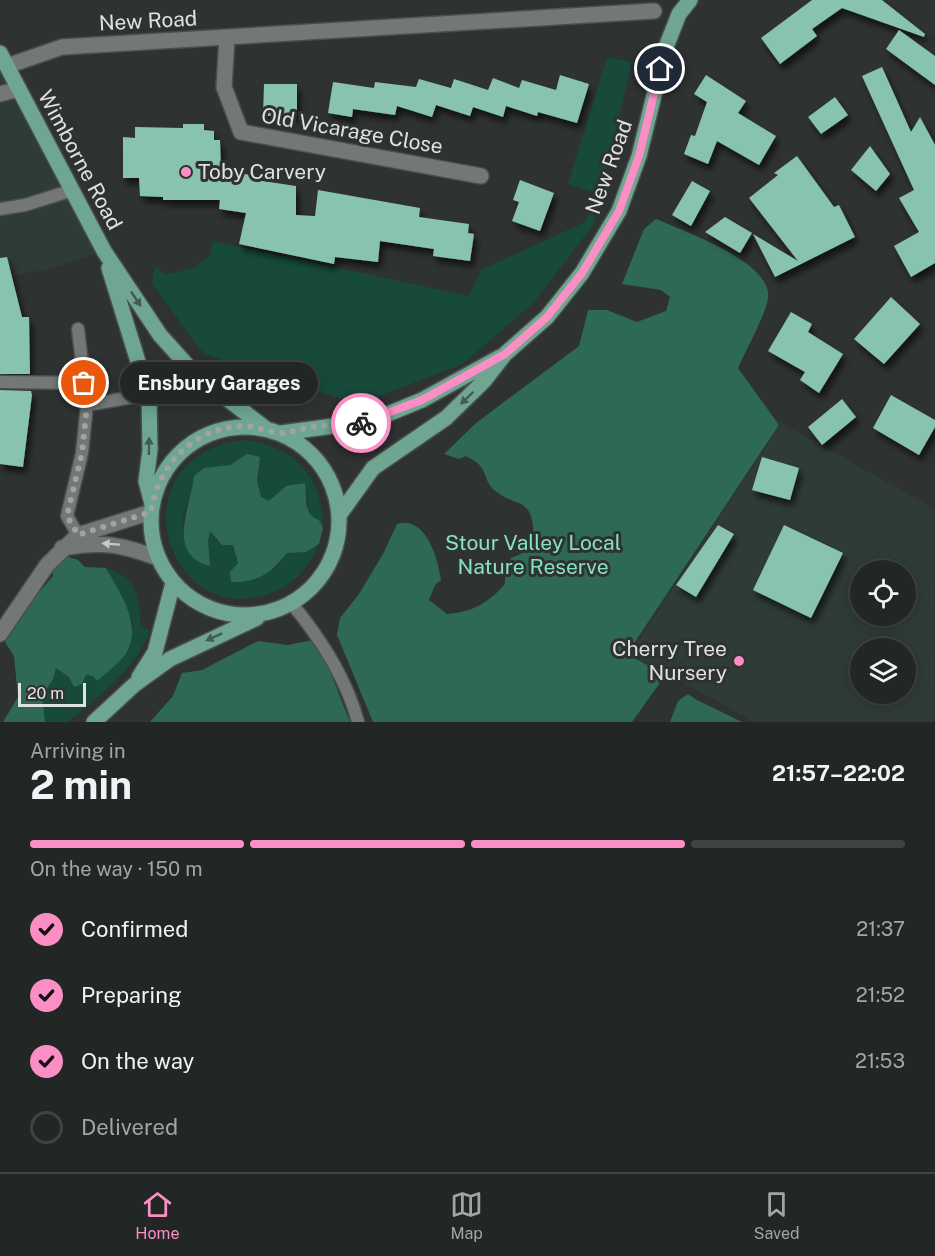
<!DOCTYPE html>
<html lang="en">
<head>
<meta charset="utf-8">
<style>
	:root { --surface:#222624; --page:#2a2e2c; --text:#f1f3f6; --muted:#a2a5a6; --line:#3f4341; --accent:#fb8fc5 }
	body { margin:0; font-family:"Public Sans",sans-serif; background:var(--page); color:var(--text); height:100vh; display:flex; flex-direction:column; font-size:22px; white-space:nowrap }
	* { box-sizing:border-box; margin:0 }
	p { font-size:20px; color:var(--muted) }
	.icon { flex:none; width:33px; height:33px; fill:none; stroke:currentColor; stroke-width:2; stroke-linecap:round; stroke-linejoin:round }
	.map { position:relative; height:722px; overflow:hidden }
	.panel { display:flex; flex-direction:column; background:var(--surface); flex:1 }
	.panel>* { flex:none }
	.buttons { position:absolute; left:850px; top:560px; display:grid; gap:12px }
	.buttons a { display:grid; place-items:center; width:66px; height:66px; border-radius:50%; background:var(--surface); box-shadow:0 3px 15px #0003,0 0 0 2px var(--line); font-size:30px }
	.scale { position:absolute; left:18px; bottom:15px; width:68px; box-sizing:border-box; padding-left:6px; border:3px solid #dfe2e0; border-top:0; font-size:16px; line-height:21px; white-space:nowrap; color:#dfe2e0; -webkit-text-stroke:4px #2e3230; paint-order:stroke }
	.pin { position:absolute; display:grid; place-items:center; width:51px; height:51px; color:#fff; margin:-26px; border:3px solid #fff; border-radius:50%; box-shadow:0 2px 6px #0007 }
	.courier { position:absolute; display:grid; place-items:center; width:60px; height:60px; margin:-30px; border:4px solid #fb8fc5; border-radius:50%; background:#fff; color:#222; box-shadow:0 2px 8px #0007 }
	.bubble { position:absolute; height:42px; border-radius:21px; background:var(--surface); box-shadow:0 3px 15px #0003,0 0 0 2px var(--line); font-size:20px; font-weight:700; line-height:42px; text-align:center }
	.overview em { font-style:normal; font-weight:700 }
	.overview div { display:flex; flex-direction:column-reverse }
	.overview { display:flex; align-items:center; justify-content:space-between; height:102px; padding:0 30px }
	h1 { font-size:39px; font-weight:700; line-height:45px }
	.bar { display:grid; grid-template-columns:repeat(4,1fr); gap:9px 6px; align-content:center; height:72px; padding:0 30px }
	.bar i { height:8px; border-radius:4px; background:var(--line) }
	.bar .current { background:var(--accent) }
	.bar p { grid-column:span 4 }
	ol { padding:0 30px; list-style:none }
	li { display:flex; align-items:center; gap:18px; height:66px }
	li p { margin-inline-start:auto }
	li .icon { padding:6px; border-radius:50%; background:var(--accent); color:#111; stroke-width:4 }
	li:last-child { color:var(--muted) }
	li i { width:33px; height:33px; border:3px solid var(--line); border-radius:50% }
	.menu { display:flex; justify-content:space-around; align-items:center; height:84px; border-top:2px solid var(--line); background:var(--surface); font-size:16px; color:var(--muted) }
	.menu a { display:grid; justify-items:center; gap:3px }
	.menu .current { color:var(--accent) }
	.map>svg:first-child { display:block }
	.built { fill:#2f3b36; fill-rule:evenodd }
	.green { fill:#174a3b }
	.forest { fill:#2e6956 }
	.building { fill:#88c3ad; filter:url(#shadow) }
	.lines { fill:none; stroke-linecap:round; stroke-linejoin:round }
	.lane-casing { stroke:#4a4e4c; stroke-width:15 }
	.street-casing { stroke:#4a4e4c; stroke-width:18 }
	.primary-casing { stroke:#4a4e4c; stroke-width:18 }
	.lane { stroke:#737876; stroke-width:12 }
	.street { stroke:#737876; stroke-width:15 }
	.primary { stroke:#6ea692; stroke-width:15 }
	.oneway { fill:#445b52 }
	.oneway2 { fill:#c4c8c6 }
	.done { stroke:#a1a4a2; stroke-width:6; stroke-dasharray:0 10.8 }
	.route { stroke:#fb8fc5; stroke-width:8 }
	.poi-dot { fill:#fb8fc5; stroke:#2e3230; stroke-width:2 }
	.labels { text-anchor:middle; stroke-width:6; stroke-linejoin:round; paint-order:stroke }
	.street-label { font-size:21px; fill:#dfe2e0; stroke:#2e3230 }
	.poi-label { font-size:21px; fill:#dfe2e0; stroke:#2e3230; text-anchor:start }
	.park-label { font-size:21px; fill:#86e2c2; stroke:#2e3230 }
</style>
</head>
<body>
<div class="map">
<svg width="935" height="722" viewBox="0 0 935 722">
	<defs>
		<filter id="shadow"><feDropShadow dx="3.5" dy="6" stdDeviation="3" flood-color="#0009"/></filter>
	</defs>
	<rect width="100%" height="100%" fill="#2e3230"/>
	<path class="built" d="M0,53l104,198 -55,18 -49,9z
		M774,419l161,90v213h-180l-126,-68 151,-229zM861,570h45v45h-45zM861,648h45v45h-45z"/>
	<path class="green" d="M607,57l25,5 -39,163 -58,76 -72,63 -105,40 -154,-50 -52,-70 3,-17 11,7 26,-5 18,-13 2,-15 257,55 12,-26 104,-48 12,-29 -29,-9z
		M242,440c51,5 81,35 81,88l-4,-8 -8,-3 -4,-7 1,-9 -22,-15 -17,16 -8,-5 -4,-16 2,-11 -23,-10c-13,12 -28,4 -42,16l-1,13 -10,27 2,28 23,-2 2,-12 8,12 15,3 5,18 37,6 12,-16 19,-1 13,-8c-11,25 -27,43 -54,51 -100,31 -150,-136 -23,-155z
		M106,568c31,9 33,29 35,58l9,4c-13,40 -51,65 -82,92h-23l-3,-26 11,-17 3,-12 13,10 5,9 12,-11 7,1 4,5 37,-56 -13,-30z"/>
	<path class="forest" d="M656,219c27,12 118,43 112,80 -4,19 -22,51 -30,69l41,57 -152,229 35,19 2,4 -32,45h-259l-36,-87 3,-17 19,-24 24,-40 14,-30c29,-9 41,35 44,56l-6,5 -6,15 18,14c26,-2 41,-11 58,-30v-10l6,-16 10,-4 13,-13c-1,-50 -18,-30 -42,-53 -6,-6 -6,-15 -11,-21 -3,-5 -10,-8 -15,-11l-7,3 -15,-5 32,-31 103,-77 9,-36h19l30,12 29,-11 4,-14 -9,-7 -39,-6 22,-55z
		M247,454l13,3 -3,24 4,16 8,4 17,-15 19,-3c2,15 -2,32 14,37l4,8 -4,16 -13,8 -19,1c-15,20 -30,30 -56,29l-1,-10 8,-9 -5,-18h-11l-12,-14 -2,11 2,24c-45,-12 -19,-59 -16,-90l10,-8 26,-3z
		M65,556l13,4 7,7 21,1c14,25 38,58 19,87 -7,9 -19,18 -28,26l-4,-5 -7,-1 -4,9 -8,3 -5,-10 -13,-9 -3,11 -11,17 3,26h-42l15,-25 -4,-41 -9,-14 27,-46 10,-7 11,-13 -2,-11z
		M313,640l15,26 22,56h-200l23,-26 9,-23 20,-3 56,-29 30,4z
		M688,694l7,5 47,23h-72l8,-21z"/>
	<path class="building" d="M812,0h70l43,34 -1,3 -82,-29 -30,21 5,7 -37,28 -19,-26z
		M899,30l36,26v29l-49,-36z
		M882,67l29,65 9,-15 15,28v118l-24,14 -17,-31 25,-14 -20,-34 15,-8 -52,-114z
		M560,75l29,9 -12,39 -39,-11 -1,4 -31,-10 -3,11 -30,-10 -3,9 -34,-11 -4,12 -35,-11 -2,9 -42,-6 -1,8 -24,-4 5,-31 41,6 1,-6 41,5 3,-8 32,9 3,-9 34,11 5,-12 26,10 3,-8 34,10z
		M706,75l40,26 -8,12 38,23 -17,29 -42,-24 -9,23 -24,-10 7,-19 4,1 12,-34 -13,-8z
		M264,84h33v32h-34z
		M835,97l13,18 -27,19 -13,-17z
		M183,124h21v6l10,1v9h6l1,30 36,6 -1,4 40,6v29l19,1 3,-26 102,18 -1,9 50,7 -1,9 6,1 -4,27 -37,-5 1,-7 -54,-8 -2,21 -43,-5 -1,7 -95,-20 7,-31 -27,-4 1,-9h-57v-3l-23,-1 -1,-18h-16v-41l12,1v-11l48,1z
		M870,146l20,28 -14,17 -25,-21z
		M797,156l37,51 5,-2 16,32 -80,40 -22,-43 45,27 -49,-63 29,-23 -4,-2z
		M520,180l34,13 -14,38 -28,-10 7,-19 -6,-2z
		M692,181l18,10 -19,35 -19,-11z
		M725,217l27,16 -12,20 -35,-21z
		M7,257l15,60h7l1,57h-30v-116z
		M891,297l29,27 -36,40 -30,-25z
		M791,312l21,12 -4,8 35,22 -24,39 -19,-13 5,-8 -37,-21z
		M0,390l31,1 1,4 -9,72 -23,-3z
		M891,395l44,25v7l-16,28 -46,-27z
		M842,399l14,18 -34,28 -14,-18z
		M762,457l37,11 -9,32 -38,-10z
		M718,525l16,9 -38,63 -20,-12z
		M784,525l59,28 -32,65 -58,-28z"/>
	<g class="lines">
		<defs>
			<path id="lane" d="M0,209l25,-4 48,-15
				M78,329l9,76
				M0,382l84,1
				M78,535l-11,-19 15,-63 5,-48 46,-8h16
				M292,604c29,35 54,73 66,118"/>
			<path id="street" d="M227,38l-3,49 17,45 240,44
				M7,66l55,-19 592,-36
				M0,94l19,-5
				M62,548c42,-7 57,-4 96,10
				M0,634l47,-69 31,-30 73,-23"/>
			<path id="primary" d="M0,53l104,198 56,84 35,39 70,54
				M109,268l40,129 1,53 -4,31 6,23
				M151 521a94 94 0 1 1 188 0a94 94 0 1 1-188 0Z
				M281,433l90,-12 51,-21 78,-43
				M340,514l33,-46 73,-50 38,-37 21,-27 42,-37 35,-44 37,-62 20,-55 27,-109 13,-33 11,-14
				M139,677l16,-25 18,-69
				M94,722l40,-37 36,-26 87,-41"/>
		</defs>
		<use href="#lane" class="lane-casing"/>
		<use href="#street" class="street-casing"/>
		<use href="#primary" class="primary-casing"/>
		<use href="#lane" class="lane"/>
		<use href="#street" class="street"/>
		<use href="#primary" class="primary"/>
	</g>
	<defs><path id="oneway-solid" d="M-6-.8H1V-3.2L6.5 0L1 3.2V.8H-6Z" transform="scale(1.5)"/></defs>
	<g class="oneway">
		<use href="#oneway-solid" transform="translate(136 299) rotate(56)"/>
		<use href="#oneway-solid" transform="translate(467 398) rotate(136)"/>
		<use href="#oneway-solid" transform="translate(149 446) rotate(-89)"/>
		<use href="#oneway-solid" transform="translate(214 637) rotate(156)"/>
	</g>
	<use class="oneway2" href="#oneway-solid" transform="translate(111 544) rotate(-176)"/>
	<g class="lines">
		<path class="done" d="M84,383l3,22 -5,48 -15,63 11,19 73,-23c7,-47 42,-84 92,-86 14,0 28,7 40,7 9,-1 18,-4 27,-6 17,-2 34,-1 51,-4"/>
		<path class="route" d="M361,423l61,-23 83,-46 42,-37 35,-44 37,-62 20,-55 21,-87"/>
	</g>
	<g class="poi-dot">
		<circle cx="186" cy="172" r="6"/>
		<circle cx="739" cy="661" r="6"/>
	</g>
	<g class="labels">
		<g class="street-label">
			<text transform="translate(148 21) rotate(-3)" y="7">New Road</text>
			<text transform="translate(352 131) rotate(10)" y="7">Old Vicarage Close</text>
			<text transform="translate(80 160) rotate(62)" y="7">Wimborne Road</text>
			<text transform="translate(609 167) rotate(-70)" y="7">New Road</text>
		</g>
		<g class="poi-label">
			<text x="198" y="179">Toby Carvery</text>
			<text x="727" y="656" text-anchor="end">Cherry Tree<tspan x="727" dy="24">Nursery</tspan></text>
		</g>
		<g class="park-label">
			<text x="533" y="550">Stour Valley Local<tspan x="533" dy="24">Nature Reserve</tspan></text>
		</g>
	</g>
</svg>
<div class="buttons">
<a><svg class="icon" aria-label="locate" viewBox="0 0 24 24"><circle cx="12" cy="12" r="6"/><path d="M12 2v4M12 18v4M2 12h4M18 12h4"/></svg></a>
<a><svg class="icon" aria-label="layers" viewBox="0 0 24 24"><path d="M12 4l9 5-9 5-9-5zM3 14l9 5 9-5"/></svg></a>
</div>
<div class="scale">20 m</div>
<div class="pin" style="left:84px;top:383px;background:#ea580c"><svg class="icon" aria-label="bag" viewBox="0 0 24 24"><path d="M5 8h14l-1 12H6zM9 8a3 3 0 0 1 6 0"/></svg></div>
<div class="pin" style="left:660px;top:69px;background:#1f2937"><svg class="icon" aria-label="home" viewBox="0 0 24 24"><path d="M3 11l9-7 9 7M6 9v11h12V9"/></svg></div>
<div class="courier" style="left:361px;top:423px"><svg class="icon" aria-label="bike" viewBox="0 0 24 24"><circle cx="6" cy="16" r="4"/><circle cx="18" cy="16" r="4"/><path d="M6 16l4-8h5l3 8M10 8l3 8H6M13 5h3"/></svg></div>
<div class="bubble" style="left:120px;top:362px;width:198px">Ensbury Garages</div>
</div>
<section class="panel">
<div class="overview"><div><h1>2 min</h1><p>Arriving in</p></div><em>21:57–22:02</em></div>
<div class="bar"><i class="current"></i><i class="current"></i><i class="current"></i><i></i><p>On the way · 150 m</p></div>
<ol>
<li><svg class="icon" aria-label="check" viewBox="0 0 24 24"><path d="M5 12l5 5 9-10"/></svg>Confirmed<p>21:37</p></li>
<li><svg class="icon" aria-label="check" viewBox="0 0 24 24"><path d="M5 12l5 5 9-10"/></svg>Preparing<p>21:52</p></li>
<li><svg class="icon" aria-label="check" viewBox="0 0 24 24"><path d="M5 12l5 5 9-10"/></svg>On the way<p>21:53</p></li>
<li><i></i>Delivered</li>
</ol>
</section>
<nav class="menu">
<a class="current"><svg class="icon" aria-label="home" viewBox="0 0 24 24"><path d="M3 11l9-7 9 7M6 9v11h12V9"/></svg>Home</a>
<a><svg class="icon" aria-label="map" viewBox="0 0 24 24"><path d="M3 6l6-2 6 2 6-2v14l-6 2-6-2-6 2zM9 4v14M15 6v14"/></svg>Map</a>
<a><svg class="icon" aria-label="saved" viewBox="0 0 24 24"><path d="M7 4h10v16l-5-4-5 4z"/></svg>Saved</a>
</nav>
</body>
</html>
